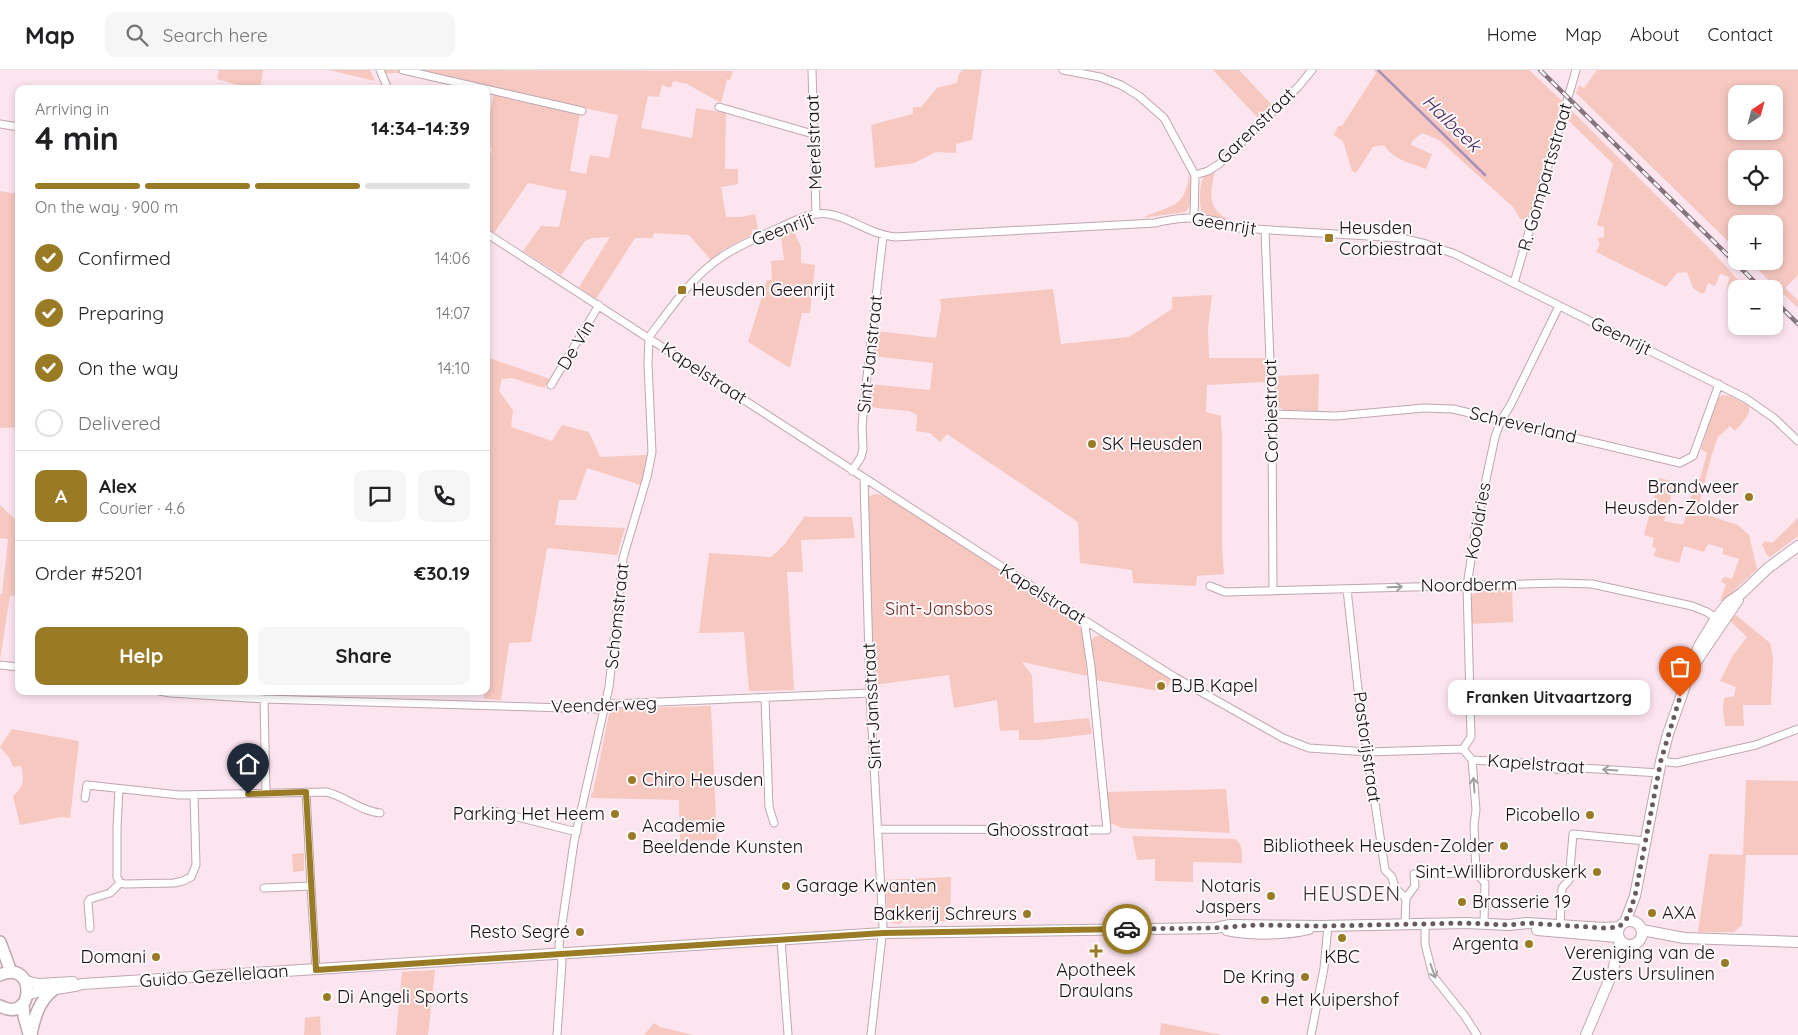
<!DOCTYPE html>
<html lang="en">
<head>
<meta charset="utf-8">
<style>
	:root { --surface:#fff; --page:#f6f6f6; --text:#202124; --muted:#757577; --line:#e0e0e0; --accent:#9a7b25 }
	body { margin:0; font-family:Quicksand,sans-serif; background:var(--page); color:var(--text); height:100vh; display:flex; flex-direction:column; font-size:19px; white-space:nowrap }
	* { box-sizing:border-box; margin:0 }
	p { font-size:16px; color:var(--muted) }
	.icon { flex:none; width:28px; height:28px; fill:none; stroke:currentColor; stroke-width:2; stroke-linecap:round; stroke-linejoin:round }
	.map { position:relative; flex:1; overflow:hidden }
	.details { position:absolute; left:15px; top:15px; width:475px; height:610px; display:flex; flex-direction:column; background:var(--surface); border-radius:10px; box-shadow:0 2px 8px #0003 }
	.details>* { flex:none }
	.needle { width:32px; rotate:36deg }
	.controls { position:absolute; left:1728px; top:15px; display:grid; gap:10px }
	.controls a { display:grid; place-items:center; width:55px; height:55px; border-radius:10px; background:var(--surface); box-shadow:0 2px 8px #0003; font-size:25px }
	.pin { position:absolute; display:grid; place-items:center; width:42px; height:42px; color:#fff; margin:-51px -21px; border-radius:50% 50% 50% 0; rotate:-45deg; box-shadow:0 0 5px #0007 }
	.pin .icon { rotate:45deg }
	.courier { position:absolute; display:grid; place-items:center; width:50px; height:50px; margin:-25px; border:4px solid #9a7b25; border-radius:50%; background:#fff; color:#222; box-shadow:0 1px 6px #0007 }
	.bubble { position:absolute; height:35px; border-radius:10px; background:var(--surface); box-shadow:0 2px 8px #0003; font-size:16px; font-weight:800; line-height:35px; text-align:center }
	.headline em { font-style:normal; font-weight:800 }
	.headline div { display:flex; flex-direction:column-reverse }
	.headline { display:flex; align-items:center; justify-content:space-between; height:85px; padding:0 20px }
	h1 { font-size:32px; font-weight:800; line-height:38px }
	.bar { display:grid; grid-template-columns:repeat(4,1fr); gap:8px 5px; align-content:center; height:60px; padding:0 20px }
	.bar i { height:6px; border-radius:4px; background:var(--line) }
	.bar .current { background:var(--accent) }
	.bar p { grid-column:span 4 }
	.line { display:flex; align-items:center; gap:12px; padding:0 20px; border-top:1px solid var(--line) }
	.line div { flex:1 }
	.round { display:grid; place-items:center; flex:none; width:52px; height:52px; border-radius:10px; background:var(--page) }
	ol { padding:0 20px; list-style:none }
	li { display:flex; align-items:center; gap:15px; height:55px }
	li p { margin-inline-start:auto }
	li .icon { padding:5px; border-radius:50%; background:var(--accent); color:#fff; stroke-width:4 }
	li:last-child { color:var(--muted) }
	li i { width:28px; height:28px; border:2px solid var(--line); border-radius:50% }
	.button { display:flex; gap:10px; margin-top:auto; padding:10px 20px }
	.button a { flex:1; height:58px; border-radius:10px; background:var(--accent); color:#fff; font-size:20px; font-weight:800; line-height:58px; text-align:center }
	.button a+a { background:var(--page); color:var(--text) }
	header { display:flex; align-items:center; gap:30px; box-sizing:border-box; height:70px; padding:0 25px; background:var(--surface); border-bottom:1px solid var(--line) }
	header strong { font-size:24px }
	nav { display:flex; gap:28px; margin-inline-start:auto; font-size:18px }
	.search { width:350px; height:45px; background:var(--page); display:flex; align-items:center; gap:12px; box-sizing:border-box; padding:0 18px; border-radius:10px; color:var(--muted); font-size:19px }
	.map>svg:first-child { display:block }
	.green { fill:#f6c8c0; fill-rule:evenodd }
	.lines { fill:none; stroke-linecap:round; stroke-linejoin:round }
	.stream { stroke:#a890bc; stroke-width:2.5 }
	.street-casing { stroke:#bea7b1; stroke-width:9 }
	.secondary-casing { stroke:#bea7b1; stroke-width:12 }
	.primary-casing { stroke:#bea7b1; stroke-width:14 }
	.street { stroke:#fff; stroke-width:7 }
	.secondary { stroke:#fff; stroke-width:10 }
	.primary { stroke:#fff; stroke-width:11 }
	.rail-casing { stroke:#85757d; stroke-width:4.5 }
	.rail { stroke:#fdf8fa; stroke-width:2.5; stroke-dasharray:8; stroke-linecap:butt }
	.oneway { stroke:#a29fa1 }
	.done { stroke:#685a60; stroke-width:5; stroke-dasharray:0 9 }
	.route { stroke:#9a7b25; stroke-width:6 }
	.poi-dot { fill:#9a7b25; stroke:#fdf8fa; stroke-width:2 }
	.labels { text-anchor:middle; stroke-width:4; stroke-linejoin:round; paint-order:stroke }
	.street-label { font-size:18px; fill:#170f13; stroke:#fdf8fa }
	.poi-label { font-size:18px; fill:#170f13; stroke:#fdf8fa; text-anchor:end }
	.park-label { font-size:18px; fill:#6f2b24; stroke:#fdf8fa }
	.water-label { font-size:19px; font-style:italic; fill:#4b2b63; stroke:#fdf8fa }
	.quarter-label { font-size:20px; letter-spacing:1px; fill:#44323b; stroke:#fdf8fa }
</style>
</head>
<body>
<header>
<strong>Map</strong>
<div class="search"><svg class="icon" aria-label="search" viewBox="0 0 24 24"><circle cx="10" cy="10" r="6"/><path d="M15 15l6 6"/></svg>Search here</div>
<nav><a>Home</a><a>Map</a><a>About</a><a>Contact</a></nav>
</header>
<div class="map">
<svg width="1798" height="965" viewBox="0 0 1798 965">
	<rect width="100%" height="100%" fill="#fde5f0"/>
	<path class="green" d="M219,0h44l-3,19h-8l-35,-10z
		M329,0h41l5,11z
		M382,0l351,1 -3,9 -3,-1 -6,24 -34,-19 -14,-3 -2,7 -9,-3 -3,12 -11,-1 -7,32 51,10 4,-30 30,5 -1,56h13v15l-17,3 5,30h15l14,-3 3,15 -6,1v4l-29,16 -12,10 -22,-25 -35,-2 -2,5h-17l-39,61 -17,-12 31,-50 -17,1 -8,3 -24,34 -38,-24 18,-25 18,1 8,-36 -39,-8 -34,50 -8,-5v-35l2,-3 -2,-2v-16l6,-25 -6,4v-20l8,-38 86,20 -10,58 16,3 4,-19 19,3 9,-43 -93,-19 -69,-17c-24,2 -49,-9 -72,-5z
		M963,0h19l-10,70 -16,4v9l-20,-1 -22,11 -39,5 -4,-43 42,-11v-7h8l16,-19 20,-5 2,-9z
		M1213,0h26l34,36 -14,13z
		M1374,0h155l34,32 -34,118 -9,-1 -6,-11 -75,-68 -17,-7 -10,8 -1,4 21,9 -6,15c-15,-6 -33,-9 -42,-24l-11,2 -17,26 -4,-2 -9,-30 -9,-6 4,-9h4l34,-53z
		M1597,0h201v205l-13,13 13,12v8l-49,-47h25v-37h-38v25l-160,-156 3,-8 5,3zM1736,24h38v37h-38zM1736,89h38v37h-38z
		M1570,39l142,142 34,38h-10v5l-9,-5 2,-12 -9,-3 -5,12 -7,-3 -3,9 -3,2 -9,-6 -6,-16 -10,1 -11,14 -70,-35 4,-8 -3,-5 7,-2v-10l-7,-2 16,-61 -46,-45z
		M1215,100c-3,17 -9,32 6,45 5,5 13,4 18,9l-37,-11c-3,-8 -3,-30 2,-36 3,-3 8,-5 11,-7z
		M1189,103c2,12 6,30 -4,39l-43,6c28,-13 44,-9 47,-45z
		M0,121l19,3v233l-19,1z
		M795,156l1,2 -3,2 8,17v16l14,2 -5,48h-8l-12,55 -42,-26 19,-62h5l-1,-19 13,-1 -3,-24 -22,9 -2,-4z
		M1053,219l8,55 68,-7 43,-28v-12l40,-2 -4,33 1,30h57l-1,24 -58,3 -1,27 15,4v12l1,2v117l2,27 -27,2 -1,10 -63,-3 -1,-13 -52,-7 -2,-41 -131,-88 -7,8 -10,-9 -14,-2 1,-16 -8,-4 -41,-4 1,-23 61,6 3,-27 -60,-7 3,-25 60,7 5,-31 -1,-8z
		M486,287l64,22 -6,9 -32,-10 -10,1 -3,12 14,19 -2,17 41,14 10,-16 27,7 11,25 47,-2 -6,30 -54,-17 -11,32h-17l-4,25 70,3 -8,27 -70,-7 -16,94 -22,1 -8,57 -17,-1v-8h2z
		M1319,304l-1,37 -33,-1 -7,-3 -3,-31z
		M1722,325l9,1 18,10c2,10 -8,18 -14,25l-5,-5 -12,11 -6,17 -15,58 41,13 11,10 8,34 -34,32h-3l6,-17 -5,-2 1,-3 3,-2 7,2 7,-20 -16,-5v-6l-15,-4 -4,8 -20,-6 -5,17 -25,-7 2,-8 -4,-2 2,-8 -10,-3 15,-57 16,4 -11,39 19,4 13,-47 4,1 7,-26 -6,-4 16,-50z
		M876,424l9,2 192,125 6,13 4,42 -65,-14 10,13 2,48 55,-5 3,16 -52,6h-21v-10l-19,1 -3,-31 -43,8 -5,-33 -75,10 -7,-184 2,-5z
		M0,435l19,18v72l-9,1 -10,64v-66h2l6,-55 -8,-1z
		M805,446l3,1h44l3,21 -54,2 2,32h-16l7,118 -45,1 -5,-59 -45,1 10,-80 62,4 13,-12z
		M1798,448v18l-28,21 -3,-2 -5,-10 3,-4 7,2z
		M1512,518l1,34 -43,2c0,-8 -1,-17 0,-24 3,-15 30,-11 42,-12z
		M1736,545l34,28 3,16 -2,46h-28l1,21h-19l-2,-17 1,-11 10,-2 2,-9 -16,-6 12,-24 15,-20 -17,-16z
		M1101,565l70,44 -6,13 -70,-12 -4,-38 3,-5z
		M270,621h47l-1,4h-40l-5,-1z
		M711,636l6,134 -37,1 -1,-41 -86,-2 -3,-2 3,-4 17,-83z
		M12,659l67,12 -9,77 -9,-1 -41,8 -7,-29c11,-9 11,-16 8,-30l-8,1 -3,-8 -10,-12z
		M1746,710l52,1v74h-52l-4,70 -8,7h-36l11,-78 34,1z
		M1226,719l4,44 -107,-5 -13,-5 -3,-31z
		M1132,766l103,3c8,5 7,15 7,24l-49,-1v20l-38,-1v-22l-18,1z
		M304,783v18l-11,1 -1,-18z
		M951,807l-1,44 -46,1 -6,2 -7,-1 -3,-6 -3,-37z
		M435,900l-7,65h-32l6,-63z
		M320,946l1,19h-17l1,-17z
		M654,953l6,4 33,8h-49z
		M1161,953l61,12h-62z"/>
	<g class="lines">
		<path class="stream" d="M1378,0l107,105"/>
		<defs>
			<path id="street" d="M380,0l8,19
				M403,0l179,41
				M812,0l4,144
				M1063,0l37,7 21,8 18,11 25,22 31,57 -1,43
				M719,37l94,27
				M0,54l19,3
				M1195,105l13,-4 11,-7 79,-77 14,-17
				M1265,160l7,184 1,177
				M486,163l598,387 92,58 45,25 62,35 26,10 59,4 95,-3
				M1514,213l62,-213
				M649,267c22,-29 43,-61 74,-81 18,-12 38,-20 58,-29 13,-6 32,-16 47,-13 23,3 40,20 67,23l260,-14c21,-5 39,-7 60,-2 8,2 15,6 23,7l163,10 25,6 29,10 290,144 29,20 24,23
				M551,315l48,-80
				M1272,344l64,2 88,-8 29,1 227,54 13,-7 26,-72
				M852,401l9,-14 2,-8 -1,-22 2,-24 19,-167
				M864,409l6,214 13,234 -12,108
				M1210,516l15,6 334,-9 33,1 100,22 15,6 13,9
				M1347,519l11,100 27,181 7,7 3,11 11,10
				M0,595l19,2
				M159,621l12,2 93,6 334,10 14,-5 258,-11
				M765,628l4,109 5,16
				M264,629l2,94
				M1463,679l8,-12 -4,-151 9,-59 19,-90 6,-17 9,-14 49,-100
				M1463,679l9,11 68,4c11,7 30,6 42,4l77,5
				M1472,690l4,50 -2,15 2,48 9,10 -1,40
				M1661,691l15,2 80,-18 42,-16
				M119,719l-2,38v50l3,6 5,1 49,-1 9,-2 8,-4 5,-12 -2,-69
				M306,722l5,94
				M85,728l2,-13 92,10 147,-3c19,4 34,19 54,21
				M494,741l83,21
				M879,759l228,1 -16,-163 -7,-47
				M264,818l47,-2 5,84
				M1405,854l1,-26 9,-12 -1,-12 62,-1
				M1425,854v20l8,32 31,39 13,20
				M1560,855l2,-37 7,-8 4,-46 72,7
				M90,858l-2,-26 2,-3 20,-6 10,-10
				M781,870l7,95
				M557,965l5,-73 -3,-17 15,-103 35,-155 14,-129 24,-81 5,-25 -4,-88 1,-27
				M1311,965l13,-67 4,-42"/>
			<path id="secondary" d="M1696,592l42,-62
				M1618 863a12 12 0 1 1 24 0a12 12 0 1 1-24 0Z
				M1625,852l10,-26 26,-135 7,-27 31,-88 17,-28 13,-16 13,-9 26,-25 30,-22
				M1227,860c25,5 57,5 82,-1
				M1537,860l81,7
				M1642,860l42,8 114,4
				M26,911l12,3 35,-2
				M28,925c17,-7 36,-5 54,-11l801,-51 332,-5 15,-3 92,1 144,-3 43,2 18,-2 77,5 15,-1
				M1586,965l27,-64 7,-30"/>
			<path id="primary" d="M0,872l11,30
				M0,905c37,-17 35,50 0,31
				M23,934l1,12 5,18
				M31,965c3,-17 8,-34 22,-45"/>
		</defs>
		<use href="#street" class="street-casing"/>
		<use href="#secondary" class="secondary-casing"/>
		<use href="#primary" class="primary-casing"/>
		<use href="#street" class="street"/>
		<use href="#secondary" class="secondary"/>
		<use href="#primary" class="primary"/>
		<defs>
			<path id="rail" d="M1540,0l222,219
				M1774,230l24,24"/>
		</defs>
		<use href="#rail" class="rail-casing"/>
		<use href="#rail" class="rail"/>
	</g>
	<defs><path id="oneway-shaft" d="M-6 0H5M1.5-3L5.5 0L1.5 3" fill="none" stroke-width="1.6" stroke-linecap="round" stroke-linejoin="round" transform="scale(1.25)"/></defs>
	<g class="oneway">
		<use href="#oneway-shaft" transform="translate(1395 517) rotate(-2)"/>
		<use href="#oneway-shaft" transform="translate(1610 700) rotate(-176)"/>
		<use href="#oneway-shaft" transform="translate(1474 715) rotate(-94)"/>
		<use href="#oneway-shaft" transform="translate(1433 901) rotate(70)"/>
	</g>
	<g class="lines">
		<path class="done" d="M1127,859l88,-1 40,-3 67,1 144,-3 43,2 18,-2 77,5 15,-1 9,-10 7,-21 26,-136 19,-63"/>
		<path class="route" d="M248,724l58,-2 10,178 567,-37 244,-4"/>
	</g>
	<g class="poi-dot">
		<rect x="1324" y="163" width="10" height="10" rx="2.5"/>
		<rect x="677" y="215" width="10" height="10" rx="2.5"/>
		<circle cx="1092" cy="374" r="5"/>
		<circle cx="1749" cy="427" r="5"/>
		<circle cx="1161" cy="616" r="5"/>
		<circle cx="632" cy="710" r="5"/>
		<circle cx="615" cy="744" r="5"/>
		<circle cx="1590" cy="745" r="5"/>
		<circle cx="632" cy="766" r="5"/>
		<circle cx="1504" cy="776" r="5"/>
		<circle cx="1597" cy="802" r="5"/>
		<circle cx="786" cy="816" r="5"/>
		<circle cx="1271" cy="826" r="5"/>
		<circle cx="1462" cy="832" r="5"/>
		<circle cx="1652" cy="843" r="5"/>
		<circle cx="1027" cy="844" r="5"/>
		<circle cx="580" cy="862" r="5"/>
		<circle cx="1342" cy="868" r="5"/>
		<circle cx="1529" cy="874" r="5"/>
		<path d="M1093.5 873.5h5v5h5v5h-5v5h-5v-5h-5v-5h5z"/>
		<circle cx="156" cy="887" r="5"/>
		<circle cx="1725" cy="893" r="5"/>
		<circle cx="1305" cy="907" r="5"/>
		<circle cx="327" cy="927" r="5"/>
		<circle cx="1265" cy="930" r="5"/>
	</g>
	<g class="labels">
		<g class="street-label">
			<text transform="translate(1256 56) rotate(-44)" y="6">Garenstraat</text>
			<text transform="translate(814 72) rotate(-92)" y="6">Merelstraat</text>
			<text transform="translate(1545 107) rotate(-74)" y="6">R. Gompartsstraat</text>
			<text transform="translate(1224 154) rotate(9)" y="6">Geenrijt</text>
			<text transform="translate(783 159) rotate(-21)" y="6">Geenrijt</text>
			<text transform="translate(1621 266) rotate(26)" y="6">Geenrijt</text>
			<text transform="translate(576 275) rotate(-59)" y="6">De Vin</text>
			<text transform="translate(870 284) rotate(-84)" y="6">Sint-Janstraat</text>
			<text transform="translate(704 303) rotate(33)" y="6">Kapelstraat</text>
			<text transform="translate(1271 341) rotate(-91)" y="6">Corbiestraat</text>
			<text transform="translate(1523 355) rotate(13)" y="6">Schreverland</text>
			<text transform="translate(1478 451) rotate(-80)" y="6">Kooidries</text>
			<text transform="translate(1469 515) rotate(-1)" y="6">Noordberm</text>
			<text transform="translate(1043 524) rotate(32)" y="6">Kapelstraat</text>
			<text transform="translate(617 546) rotate(-84)" y="6">Schomstraat</text>
			<text transform="translate(604 635) rotate(-2)" y="6">Veenderweg</text>
			<text transform="translate(872 636) rotate(-93)" y="6">Sint-Jansstraat</text>
			<text transform="translate(1367 677) rotate(82)" y="6">Pastorijstraat</text>
			<text transform="translate(1536 694) rotate(4)" y="6">Kapelstraat</text>
			<text x="1038" y="766">Ghoosstraat</text>
			<text transform="translate(214 906) rotate(-4)" y="6">Guido Gezellelaan</text>
		</g>
		<g class="poi-label">
			<text x="1339" y="164" text-anchor="start">Heusden<tspan x="1339" dy="21">Corbiestraat</tspan></text>
			<text x="692" y="226" text-anchor="start">Heusden Geenrijt</text>
			<text x="1102" y="380" text-anchor="start">SK Heusden</text>
			<text x="1739" y="423">Brandweer<tspan x="1739" dy="21">Heusden-Zolder</tspan></text>
			<text x="1171" y="622" text-anchor="start">BJB Kapel</text>
			<text x="642" y="716" text-anchor="start">Chiro Heusden</text>
			<text x="605" y="750">Parking Het Heem</text>
			<text x="1580" y="751">Picobello</text>
			<text x="642" y="762" text-anchor="start">Academie<tspan x="642" dy="21">Beeldende Kunsten</tspan></text>
			<text x="1494" y="782">Bibliotheek Heusden-Zolder</text>
			<text x="1587" y="808">Sint-Willibrorduskerk</text>
			<text x="796" y="822" text-anchor="start">Garage Kwanten</text>
			<text x="1261" y="822">Notaris<tspan x="1261" dy="21">Jaspers</tspan></text>
			<text x="1472" y="838" text-anchor="start">Brasserie 19</text>
			<text x="1662" y="849" text-anchor="start">AXA</text>
			<text x="1017" y="850">Bakkerij Schreurs</text>
			<text x="570" y="868">Resto Segré</text>
			<text x="1519" y="880">Argenta</text>
			<text x="1715" y="889">Vereniging van de<tspan x="1715" dy="21">Zusters Ursulinen</tspan></text>
			<text x="146" y="893">Domani</text>
			<text x="1342" y="893" text-anchor="middle">KBC</text>
			<text x="1096" y="906" text-anchor="middle">Apotheek<tspan x="1096" dy="21">Draulans</tspan></text>
			<text x="1295" y="913">De Kring</text>
			<text x="337" y="933" text-anchor="start">Di Angeli Sports</text>
			<text x="1275" y="936" text-anchor="start">Het Kuipershof</text>
		</g>
		<g class="park-label">
			<text x="939" y="545">Sint-Jansbos</text>
		</g>
		<g class="water-label">
			<text transform="translate(1452 53) rotate(44)" y="7">Halbeek</text>
		</g>
		<g class="quarter-label">
			<text x="1352" y="831">HEUSDEN</text>
		</g>
	</g>
</svg>
<div class="controls">
<a><svg class="needle" viewBox="-14 -14 28 28"><path d="M0-13l5 13h-10z" fill="#e53935"/><path d="M0 13l5-13h-10z" fill="#757577"/></svg></a>
<a><svg class="icon" aria-label="locate" viewBox="0 0 24 24"><circle cx="12" cy="12" r="6"/><path d="M12 2v4M12 18v4M2 12h4M18 12h4"/></svg></a>
<a>+</a>
<a>−</a>
</div>
<div class="pin" style="left:1680px;top:627px;background:#ea580c"><svg class="icon" aria-label="bag" viewBox="0 0 24 24"><path d="M5 8h14l-1 12H6zM9 8a3 3 0 0 1 6 0"/></svg></div>
<div class="pin" style="left:248px;top:724px;background:#1f2937"><svg class="icon" aria-label="home" viewBox="0 0 24 24"><path d="M3 11l9-7 9 7M6 9v11h12V9"/></svg></div>
<div class="courier" style="left:1127px;top:859px"><svg class="icon" aria-label="car" viewBox="0 0 24 24"><path d="M5 17H2v-5l4-1 3-4h7l3 4 3 1v5h-3M9 17h6M6 11h13"/><circle cx="7" cy="17" r="2"/><circle cx="17" cy="17" r="2"/></svg></div>
<div class="bubble" style="left:1448px;top:610px;width:202px">Franken Uitvaartzorg</div>
<section class="details">
<div class="headline"><div><h1>4 min</h1><p>Arriving in</p></div><em>14:34–14:39</em></div>
<div class="bar"><i class="current"></i><i class="current"></i><i class="current"></i><i></i><p>On the way · 900 m</p></div>
<ol>
<li><svg class="icon" aria-label="check" viewBox="0 0 24 24"><path d="M5 12l5 5 9-10"/></svg>Confirmed<p>14:06</p></li>
<li><svg class="icon" aria-label="check" viewBox="0 0 24 24"><path d="M5 12l5 5 9-10"/></svg>Preparing<p>14:07</p></li>
<li><svg class="icon" aria-label="check" viewBox="0 0 24 24"><path d="M5 12l5 5 9-10"/></svg>On the way<p>14:10</p></li>
<li><i></i>Delivered</li>
</ol>
<div class="line" style="height:90px"><b class="round" style="background:var(--accent);color:#fff">A</b><div><b>Alex</b><p>Courier · 4.6</p></div><a class="round"><svg class="icon" aria-label="chat" viewBox="0 0 24 24"><path d="M4 5h16v11H9l-5 4z"/></svg></a><a class="round"><svg class="icon" aria-label="phone" viewBox="0 0 24 24"><path d="M5 4h4l2 5-3 2q2 4 5 5l2-3 5 2v4C11 20 4 13 5 4z"/></svg></a></div>
<div class="line" style="height:65px"><div>Order #5201</div><b>€30.19</b></div>
<div class="button"><a>Help</a><a>Share</a></div>
</section>
</div>
</body>
</html>
